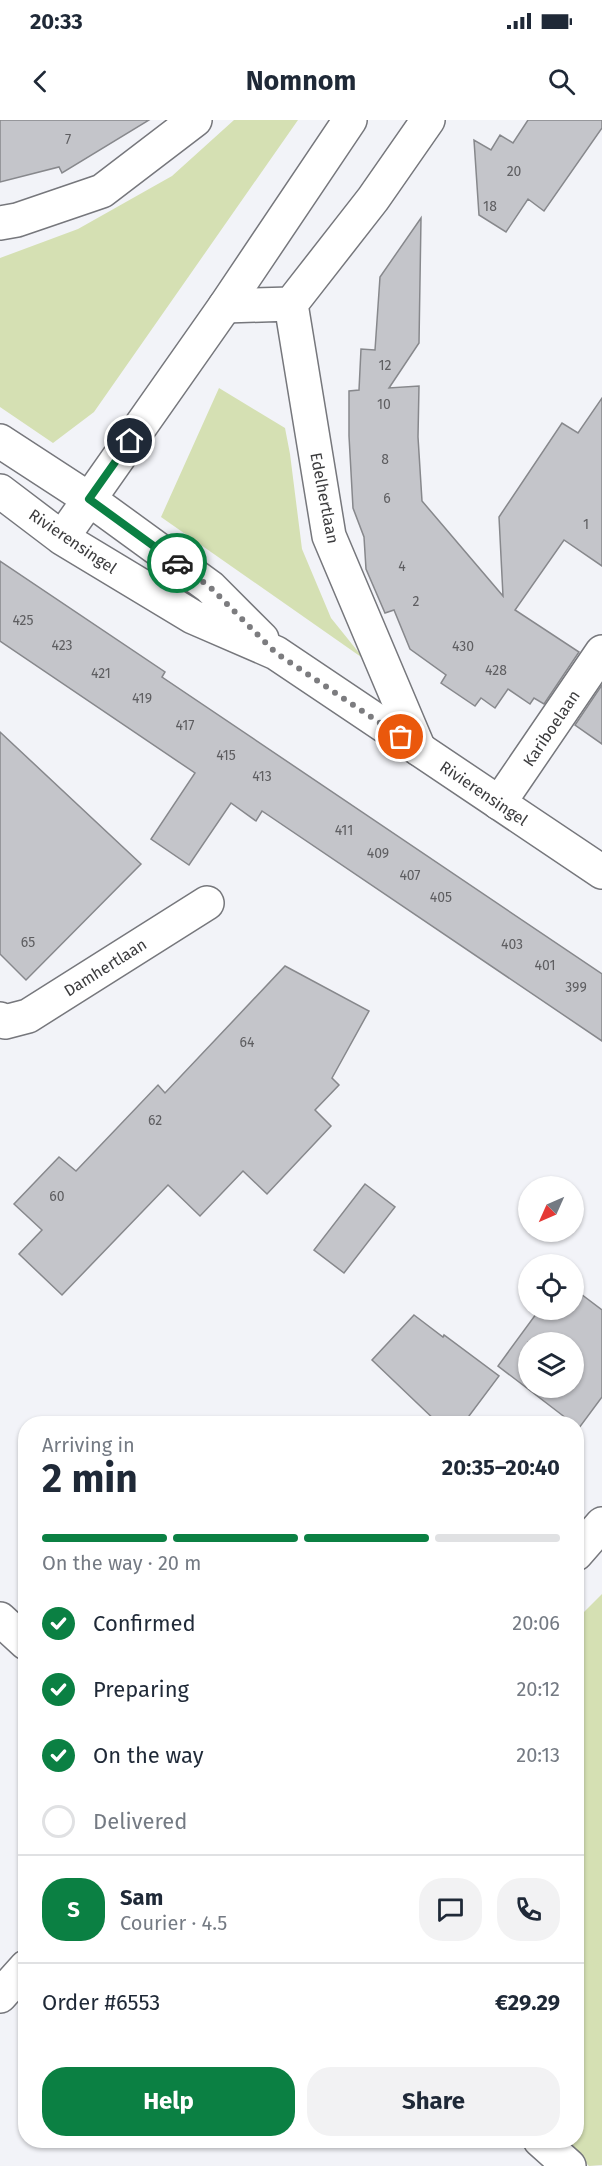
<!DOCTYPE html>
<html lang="en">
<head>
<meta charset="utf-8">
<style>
	:root { --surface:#fff; --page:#f2f2f3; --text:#1f2937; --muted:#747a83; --line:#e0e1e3; --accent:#0b8043 }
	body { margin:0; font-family:"Fira Sans",sans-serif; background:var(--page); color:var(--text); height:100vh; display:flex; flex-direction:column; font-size:22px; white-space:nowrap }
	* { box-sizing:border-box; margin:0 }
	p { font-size:20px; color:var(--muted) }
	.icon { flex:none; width:33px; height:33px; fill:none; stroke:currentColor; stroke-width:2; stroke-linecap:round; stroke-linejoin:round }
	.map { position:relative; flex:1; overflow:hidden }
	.sheet { position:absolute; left:18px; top:1296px; width:566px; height:732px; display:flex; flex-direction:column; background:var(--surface); border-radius:24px; box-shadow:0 2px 4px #0004 }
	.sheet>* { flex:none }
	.needle { width:39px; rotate:225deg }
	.tools { position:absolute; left:518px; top:1056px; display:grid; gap:12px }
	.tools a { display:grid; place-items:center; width:66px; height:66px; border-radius:50%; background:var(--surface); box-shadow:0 2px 4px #0004; font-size:30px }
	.pin { position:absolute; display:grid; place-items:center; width:51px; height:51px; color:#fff; margin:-26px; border:3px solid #fff; border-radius:50%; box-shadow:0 2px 6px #0007 }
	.courier { position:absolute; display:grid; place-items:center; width:60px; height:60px; margin:-30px; border:4px solid #0b8043; border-radius:50%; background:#fff; color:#222; box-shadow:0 2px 8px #0007 }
	.overview em { font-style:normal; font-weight:700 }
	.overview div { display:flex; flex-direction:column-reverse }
	.overview { display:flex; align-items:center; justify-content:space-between; height:102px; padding:0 24px }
	h1 { font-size:39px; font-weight:700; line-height:45px }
	.bar { display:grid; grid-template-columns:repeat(4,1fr); gap:9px 6px; align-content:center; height:72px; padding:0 24px }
	.bar i { height:8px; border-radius:4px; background:var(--line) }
	.bar .active { background:var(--accent) }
	.bar p { grid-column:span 4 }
	.line { display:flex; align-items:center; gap:15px; padding:0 24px; border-top:2px solid var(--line) }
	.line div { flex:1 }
	.round { display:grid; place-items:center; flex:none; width:63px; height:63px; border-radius:24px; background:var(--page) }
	ol { padding:0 24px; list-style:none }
	li { display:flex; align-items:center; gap:18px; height:66px }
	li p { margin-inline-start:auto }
	li .icon { padding:6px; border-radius:50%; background:var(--accent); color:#fff; stroke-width:4 }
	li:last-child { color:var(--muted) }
	li i { width:33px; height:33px; border:3px solid var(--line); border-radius:50% }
	.cta { display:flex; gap:12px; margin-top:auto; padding:12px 24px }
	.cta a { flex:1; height:69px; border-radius:24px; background:var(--accent); color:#fff; font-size:24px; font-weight:700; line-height:69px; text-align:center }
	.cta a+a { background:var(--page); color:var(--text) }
	.status { display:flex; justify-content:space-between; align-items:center; height:42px; padding:0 30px; background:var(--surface); direction:ltr }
	.status svg { height:16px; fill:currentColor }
	header { display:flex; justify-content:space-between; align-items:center; height:78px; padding:0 24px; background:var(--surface); font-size:27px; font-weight:700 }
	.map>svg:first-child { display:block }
	.green { fill:#d5e0b3 }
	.building { fill:#c4c5ca; stroke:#87888c; stroke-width:1.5; fill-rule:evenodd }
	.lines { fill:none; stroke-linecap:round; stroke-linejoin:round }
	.minor-casing { stroke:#76777c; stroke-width:36 }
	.tertiary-casing { stroke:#76777c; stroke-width:36 }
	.minor { stroke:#fff; stroke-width:33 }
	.tertiary { stroke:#fff; stroke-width:33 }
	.done { stroke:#7c7c7f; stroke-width:6; stroke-dasharray:0 10.8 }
	.route { stroke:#0b8043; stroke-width:8 }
	.labels { text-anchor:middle; stroke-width:6; stroke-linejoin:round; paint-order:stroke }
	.number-label { font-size:14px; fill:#5e5e61 }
	.street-label { font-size:16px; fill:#3c3c3e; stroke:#fff }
</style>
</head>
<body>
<div class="status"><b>20:33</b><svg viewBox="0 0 49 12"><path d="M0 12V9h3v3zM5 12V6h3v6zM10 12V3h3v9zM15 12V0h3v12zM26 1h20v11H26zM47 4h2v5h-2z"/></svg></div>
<header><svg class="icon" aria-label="back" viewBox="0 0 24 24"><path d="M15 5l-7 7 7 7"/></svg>Nomnom<svg class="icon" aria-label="search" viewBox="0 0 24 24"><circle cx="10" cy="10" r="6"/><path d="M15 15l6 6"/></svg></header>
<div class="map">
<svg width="602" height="2046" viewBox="0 0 602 2046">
	<rect width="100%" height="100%" fill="#f2f3f8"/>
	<path class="green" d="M234,0h64l-204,292 -41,31 -53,-36v-149l78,-29 94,-53z
		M219,268l66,40 5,26 12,95 29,69 33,41 -203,-142z
		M602,1474v571l-13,1 -27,-25 14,-1v-520z"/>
	<path class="building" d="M0,0h149l-87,53 -3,-6 -59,15z
		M528,0h74v8l-58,83 -16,-12 -22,33 -27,-17 -5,-75 17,10 9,-15 13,8z
		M421,98l-2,125 -30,45 30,-2 -1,51 4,64 81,95 -4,-79 63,-94 16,10 24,-35v168l-38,-26 -49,70 64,42 -35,52 -10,-6 -4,6 -22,-15 -13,19 -14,-10 -6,8 -34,-23 5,-8 -36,-26 -16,-39 -9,3 -19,-44 -2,-32 -11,-29 -4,-72v-45l10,-1 2,-41 14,1 5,-73z
		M0,441l165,111 -3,5 440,297v67l-340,-230 -6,10 -25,-18 -42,62 -38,-26 44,-66 -195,-132z
		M602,565v59l-27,-19z
		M0,612l141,132 -115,116 -26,-26z
		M285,846l84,45 -37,67 7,7 -24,25 16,16 -64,68 -24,-23 -43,45 -32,-31 -106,110 -43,-41 23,-24 -28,-26 45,-47 17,14 82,-86 7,8z
		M365,1064l30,23 -51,66 -30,-23z
		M573,1168l29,22v87l-23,31 -81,-62 41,-56h34zM528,1222h45v46h-45z
		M414,1195l29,22 1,-2 55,41 -36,48h-24l-67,-64z"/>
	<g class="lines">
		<defs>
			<path id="minor" d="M0,103l17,-3 85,-29 93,-71
				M225,186l66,-2
				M419,629l-90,-213 -38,-232 82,-105 55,-79
				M499,683l103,-151
				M0,899l5,3 23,-6 179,-113
				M576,1434l26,-30
				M0,1499l26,24
				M0,1876l26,-29
				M540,2020l29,26"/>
			<path id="tertiary" d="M0,321l89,58 121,88 52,52
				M0,371l62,47 131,79 83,36 326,219
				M62,418l163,-232 125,-186"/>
		</defs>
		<use href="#minor" class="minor-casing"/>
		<use href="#tertiary" class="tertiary-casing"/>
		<use href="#minor" class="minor"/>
		<use href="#tertiary" class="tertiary"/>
	</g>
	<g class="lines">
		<path class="done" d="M177,443l33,24 66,66 125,84"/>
		<path class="route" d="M130,321l-41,58 88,64"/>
	</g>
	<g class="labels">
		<g class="number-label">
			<text x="68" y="24">7</text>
			<text x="514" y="56">20</text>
			<text x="490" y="91">18</text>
			<text x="385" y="250">12</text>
			<text x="384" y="289">10</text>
			<text x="385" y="344">8</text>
			<text x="387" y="383">6</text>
			<text x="586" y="409">1</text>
			<text x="402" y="451">4</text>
			<text x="416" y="486">2</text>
			<text x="23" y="505">425</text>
			<text x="62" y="530">423</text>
			<text x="463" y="531">430</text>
			<text x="496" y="555">428</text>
			<text x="101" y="558">421</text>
			<text x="142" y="583">419</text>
			<text x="185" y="610">417</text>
			<text x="226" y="640">415</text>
			<text x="262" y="661">413</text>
			<text x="344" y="715">411</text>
			<text x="378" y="738">409</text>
			<text x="410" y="760">407</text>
			<text x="441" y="782">405</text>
			<text x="28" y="827">65</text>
			<text x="512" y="829">403</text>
			<text x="545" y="850">401</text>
			<text x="576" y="872">399</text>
			<text x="247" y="927">64</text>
			<text x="155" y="1005">62</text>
			<text x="57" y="1081">60</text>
		</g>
		<g class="street-label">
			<text transform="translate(325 378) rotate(79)" y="6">Edelhertlaan</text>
			<text transform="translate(73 421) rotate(34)" y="6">Rivierensingel</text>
			<text transform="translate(551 608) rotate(-56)" y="6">Kariboelaan</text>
			<text transform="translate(484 673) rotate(34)" y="6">Rivierensingel</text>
			<text transform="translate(105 847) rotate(-32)" y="6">Damhertlaan</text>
		</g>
	</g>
</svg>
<div class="tools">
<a><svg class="needle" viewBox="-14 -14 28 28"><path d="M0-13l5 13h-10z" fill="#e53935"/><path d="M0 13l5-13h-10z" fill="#747a83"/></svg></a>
<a><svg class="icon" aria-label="locate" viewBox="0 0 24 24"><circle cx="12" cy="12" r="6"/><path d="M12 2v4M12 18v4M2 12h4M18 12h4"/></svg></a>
<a><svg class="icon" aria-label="layers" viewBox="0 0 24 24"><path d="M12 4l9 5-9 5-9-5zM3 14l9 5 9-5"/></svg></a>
</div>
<div class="pin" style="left:401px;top:617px;background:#ea580c"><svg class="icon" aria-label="bag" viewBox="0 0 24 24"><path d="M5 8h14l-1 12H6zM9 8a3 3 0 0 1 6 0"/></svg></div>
<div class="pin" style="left:130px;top:321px;background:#1f2937"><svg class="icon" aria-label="home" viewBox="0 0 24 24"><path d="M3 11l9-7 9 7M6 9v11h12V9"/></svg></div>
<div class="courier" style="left:177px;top:443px"><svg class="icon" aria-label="car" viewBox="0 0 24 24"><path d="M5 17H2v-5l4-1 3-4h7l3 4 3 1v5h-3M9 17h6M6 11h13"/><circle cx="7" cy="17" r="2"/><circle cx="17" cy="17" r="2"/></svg></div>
<section class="sheet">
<div class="overview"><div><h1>2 min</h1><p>Arriving in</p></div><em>20:35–20:40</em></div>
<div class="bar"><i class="active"></i><i class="active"></i><i class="active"></i><i></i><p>On the way · 20 m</p></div>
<ol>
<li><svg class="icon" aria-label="check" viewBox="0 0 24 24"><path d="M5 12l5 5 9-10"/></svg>Confirmed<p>20:06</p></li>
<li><svg class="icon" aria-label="check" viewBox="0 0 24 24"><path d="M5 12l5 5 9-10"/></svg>Preparing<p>20:12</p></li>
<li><svg class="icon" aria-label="check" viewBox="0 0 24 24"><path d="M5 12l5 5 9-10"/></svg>On the way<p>20:13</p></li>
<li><i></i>Delivered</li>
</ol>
<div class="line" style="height:108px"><b class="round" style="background:var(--accent);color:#fff">S</b><div><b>Sam</b><p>Courier · 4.5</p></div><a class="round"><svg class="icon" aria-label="chat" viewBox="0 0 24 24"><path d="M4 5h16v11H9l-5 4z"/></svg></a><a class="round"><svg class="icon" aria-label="phone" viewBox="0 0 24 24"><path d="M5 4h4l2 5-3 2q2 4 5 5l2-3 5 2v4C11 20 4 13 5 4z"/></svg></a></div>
<div class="line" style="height:78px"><div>Order #6553</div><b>€29.29</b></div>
<div class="cta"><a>Help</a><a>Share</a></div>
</section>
</div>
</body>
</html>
